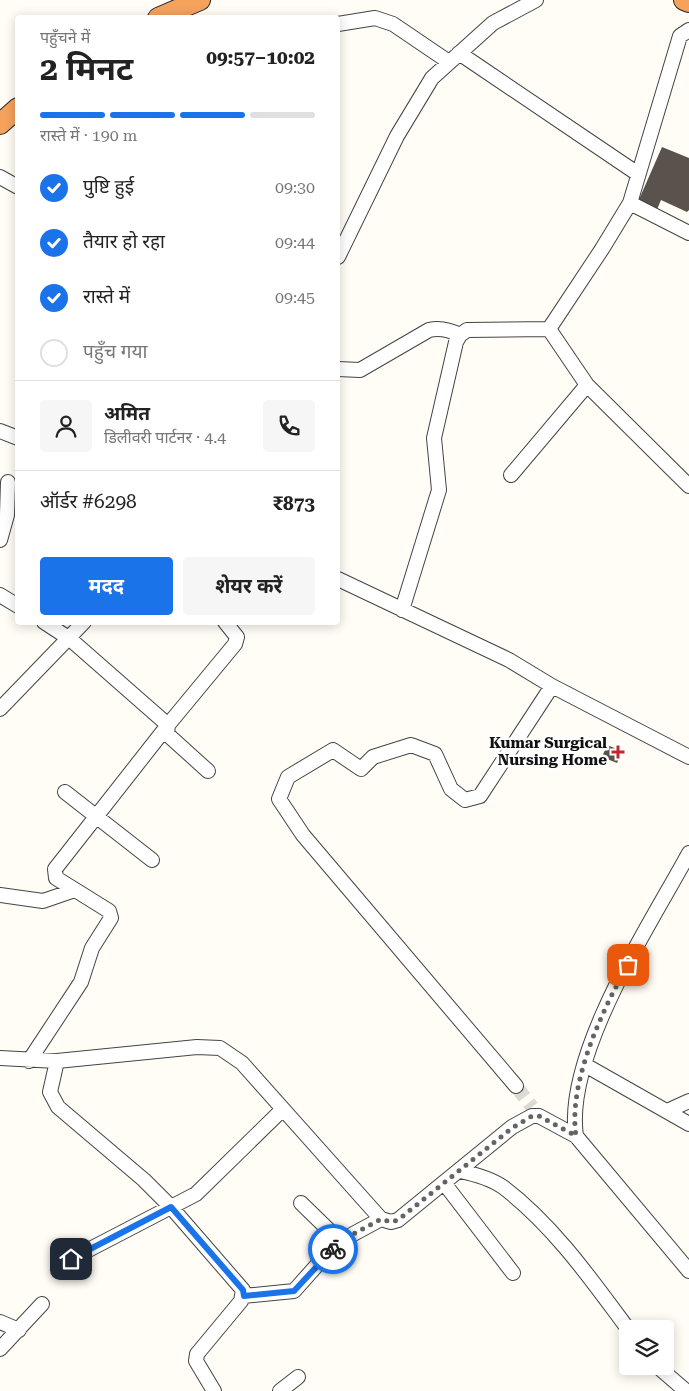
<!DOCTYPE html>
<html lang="hi">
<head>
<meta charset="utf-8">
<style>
	:root { --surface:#fff; --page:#f6f6f6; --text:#222; --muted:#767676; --line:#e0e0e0; --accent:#1a73e8 }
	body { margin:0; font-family:"Roboto Serif","Noto Sans Devanagari",serif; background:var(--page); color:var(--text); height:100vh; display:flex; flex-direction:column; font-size:19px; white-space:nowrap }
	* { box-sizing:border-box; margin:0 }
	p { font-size:16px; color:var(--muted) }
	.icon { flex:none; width:28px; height:28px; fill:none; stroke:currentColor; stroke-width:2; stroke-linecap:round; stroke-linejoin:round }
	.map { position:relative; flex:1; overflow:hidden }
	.details { position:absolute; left:15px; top:15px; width:325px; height:610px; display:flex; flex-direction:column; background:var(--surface); border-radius:5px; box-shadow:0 2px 12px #0003 }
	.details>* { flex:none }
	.controls { position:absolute; left:619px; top:1320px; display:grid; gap:10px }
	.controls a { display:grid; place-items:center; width:55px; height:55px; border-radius:5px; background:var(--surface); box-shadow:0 2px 12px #0003; font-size:25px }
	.pin { position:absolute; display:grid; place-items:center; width:42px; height:42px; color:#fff; margin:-21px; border-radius:10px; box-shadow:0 2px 8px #0006 }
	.courier { position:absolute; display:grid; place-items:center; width:50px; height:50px; margin:-25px; border:4px solid #1a73e8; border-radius:50%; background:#fff; color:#222; box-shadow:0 1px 6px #0007 }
	.headline em { font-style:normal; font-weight:700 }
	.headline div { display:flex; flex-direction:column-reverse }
	.headline { display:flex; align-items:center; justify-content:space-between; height:85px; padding:0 25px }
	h1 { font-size:32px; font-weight:700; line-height:38px }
	.bar { display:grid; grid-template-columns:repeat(4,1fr); gap:8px 5px; align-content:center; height:60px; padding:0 25px }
	.bar i { height:6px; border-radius:4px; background:var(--line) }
	.bar .on { background:var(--accent) }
	.bar p { grid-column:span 4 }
	.line { display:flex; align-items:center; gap:12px; padding:0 25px; border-top:1px solid var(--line) }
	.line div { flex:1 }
	.round { display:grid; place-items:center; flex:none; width:52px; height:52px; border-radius:5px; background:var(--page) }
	ol { padding:0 25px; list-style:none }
	li { display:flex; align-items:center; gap:15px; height:55px }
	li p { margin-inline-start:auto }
	li .icon { padding:5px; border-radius:50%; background:var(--accent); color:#fff; stroke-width:4 }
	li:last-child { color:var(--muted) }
	li i { width:28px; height:28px; border:2px solid var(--line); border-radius:50% }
	.cta { display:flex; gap:10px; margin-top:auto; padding:10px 25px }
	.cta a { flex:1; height:58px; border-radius:5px; background:var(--accent); color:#fff; font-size:20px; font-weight:700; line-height:58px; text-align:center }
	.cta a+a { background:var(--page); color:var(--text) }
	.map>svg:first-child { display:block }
	.building { fill:#5a524d }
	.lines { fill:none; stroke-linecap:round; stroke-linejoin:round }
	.minor-tunnel { stroke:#dbdad3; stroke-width:14; stroke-dasharray:14 7; stroke-linecap:butt }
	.minor-casing { stroke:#444; stroke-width:16 }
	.highway-casing { stroke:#222; stroke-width:22 }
	.minor { stroke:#fff; stroke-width:14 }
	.highway { stroke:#f5a25d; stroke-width:20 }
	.done { stroke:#646461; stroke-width:5; stroke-dasharray:0 9 }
	.route { stroke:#1a73e8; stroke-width:6 }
	.poi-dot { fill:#c4262e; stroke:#fff; stroke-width:2 }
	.labels { text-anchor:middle; stroke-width:5; stroke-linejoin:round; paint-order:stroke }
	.poi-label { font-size:15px; font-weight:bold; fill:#111; stroke:#fff; text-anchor:end }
</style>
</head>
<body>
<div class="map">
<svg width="689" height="1391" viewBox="0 0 689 1391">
	<rect width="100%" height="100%" fill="#fffdf5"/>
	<path class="building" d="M662,147l27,11v52l-2,2 -26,-12 -5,12 -19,-8z
		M607,745l15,6 -5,12 -15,-6z"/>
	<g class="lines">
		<path class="minor-tunnel" d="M516,1086l16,21"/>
		<defs>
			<path id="minor" d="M338,24l37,-6 18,6 56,38
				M459,53l179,121
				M0,177l18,10
				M630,203l59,30
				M338,257l59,-121 35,-58 61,-55 43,-23
				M549,329l53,-80 28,-46 50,-167 9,-6
				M338,369l22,1 69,-40c11,-3 21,0 31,5
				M0,431l18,7
				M511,475l76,-90
				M0,540l7,-25 1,-33
				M338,579l171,81 43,26 137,71
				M0,595l18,11
				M402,610l37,-120 -5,-52 22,-96 4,-7 7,-5 82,-1 38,56 102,101
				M44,622l26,17 98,86 -1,9 41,37
				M0,709l84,-87
				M65,792l87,68
				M689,853c-39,72 -125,202 -113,283l113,135
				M0,895l43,6 32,-11
				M0,1058l57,3 140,-14 23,1 22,15 139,156 10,3 7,-2 114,-93 20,-11h7l37,20
				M29,1061l52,-79 11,-34 19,-30 -2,-7 -53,-33 -1,-9 113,-144 67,-81 2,-7 -12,-15
				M57,1061l-7,31 8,15 86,73 27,27 72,83 -2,11 -44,53 -1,7 18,30
				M585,1065l104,59
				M516,1086l-213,-251 -24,-36 9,-22 45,-27 28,19 12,-12 38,-12 24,9 16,35 14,11 15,-4 72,-110
				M667,1111l22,-10
				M460,1171c14,3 30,7 43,16 50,38 88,92 125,142
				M444,1183l69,90
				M301,1203l40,39
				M71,1259l125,-65 87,-85
				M243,1296l51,-5 32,-36 18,-16 37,-20
				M0,1322l19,8
				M0,1349l42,-45
				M657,1366l29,25
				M280,1391l18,-14"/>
			<path id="highway" d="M684,0l5,2
				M158,18l42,-18
				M0,124l18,-16"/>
		</defs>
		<use href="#minor" class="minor-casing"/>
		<use href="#highway" class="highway-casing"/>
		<use href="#minor" class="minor"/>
		<use href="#highway" class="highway"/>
	</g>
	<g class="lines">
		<path class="done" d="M333,1249l11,-10 37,-20 10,3 7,-2 114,-92 20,-12h7l37,20c-8,-53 26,-126 52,-171"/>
		<path class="route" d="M71,1259l100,-52 72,83 1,6 50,-5 39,-42"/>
	</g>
	<path class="poi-dot" d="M615.5 744.5h5v5h5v5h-5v5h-5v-5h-5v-5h5z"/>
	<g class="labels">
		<g class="poi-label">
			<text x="607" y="748">Kumar Surgical<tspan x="607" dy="17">Nursing Home</tspan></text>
		</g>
	</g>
</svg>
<div class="controls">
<a><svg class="icon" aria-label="layers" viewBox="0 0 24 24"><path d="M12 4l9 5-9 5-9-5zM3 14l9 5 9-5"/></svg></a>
</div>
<div class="pin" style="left:628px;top:965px;background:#ea580c"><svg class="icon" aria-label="bag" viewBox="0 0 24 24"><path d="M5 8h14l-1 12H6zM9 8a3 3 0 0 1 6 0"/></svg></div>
<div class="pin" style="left:71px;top:1259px;background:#1f2937"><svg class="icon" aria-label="home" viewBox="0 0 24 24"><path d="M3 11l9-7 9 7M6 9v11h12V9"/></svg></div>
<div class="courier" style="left:333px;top:1249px"><svg class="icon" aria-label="bike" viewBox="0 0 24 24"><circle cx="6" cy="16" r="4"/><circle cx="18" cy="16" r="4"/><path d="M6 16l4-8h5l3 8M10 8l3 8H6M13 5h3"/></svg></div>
<section class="details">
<div class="headline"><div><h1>2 मिनट</h1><p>पहुँचने में</p></div><em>09:57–10:02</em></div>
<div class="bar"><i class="on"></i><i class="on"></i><i class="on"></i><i></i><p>रास्ते में · 190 m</p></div>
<ol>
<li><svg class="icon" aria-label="check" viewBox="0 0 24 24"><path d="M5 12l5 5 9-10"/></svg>पुष्टि हुई<p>09:30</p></li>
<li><svg class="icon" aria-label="check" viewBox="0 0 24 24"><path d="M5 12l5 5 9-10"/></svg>तैयार हो रहा<p>09:44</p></li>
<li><svg class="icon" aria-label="check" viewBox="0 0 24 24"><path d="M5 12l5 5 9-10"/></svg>रास्ते में<p>09:45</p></li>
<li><i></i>पहुँच गया</li>
</ol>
<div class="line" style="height:90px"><a class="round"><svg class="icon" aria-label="person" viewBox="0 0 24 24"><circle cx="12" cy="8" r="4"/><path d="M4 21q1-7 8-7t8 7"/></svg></a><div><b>अमित</b><p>डिलीवरी पार्टनर · 4.4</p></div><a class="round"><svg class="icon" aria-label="phone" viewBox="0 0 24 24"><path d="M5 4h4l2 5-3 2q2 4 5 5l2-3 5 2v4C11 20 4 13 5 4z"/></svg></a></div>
<div class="line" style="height:65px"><div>ऑर्डर #6298</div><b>₹873</b></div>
<div class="cta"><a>मदद</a><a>शेयर करें</a></div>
</section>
</div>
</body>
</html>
